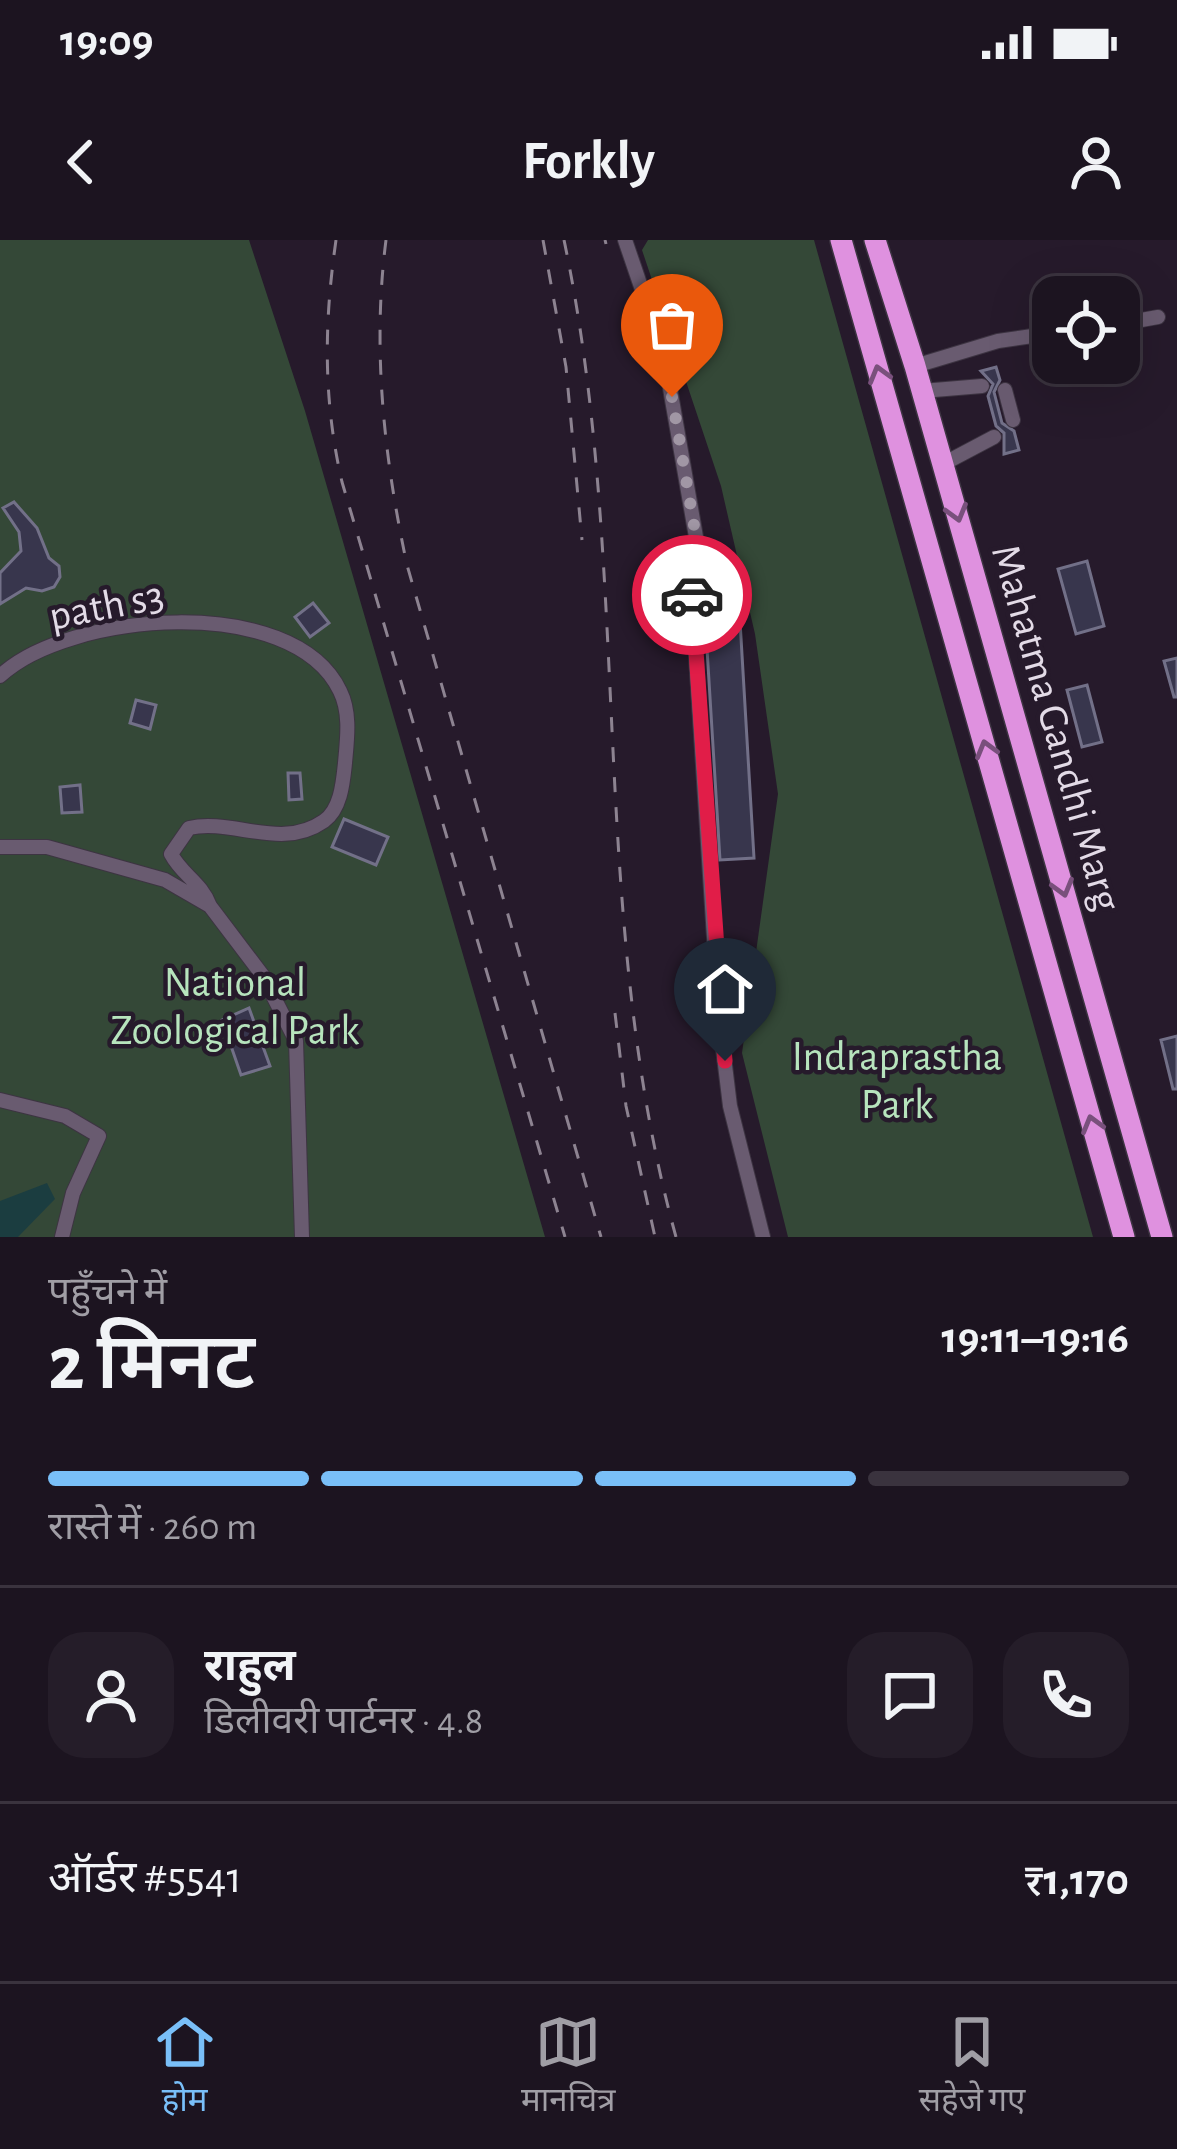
<!DOCTYPE html>
<html lang="hi">
<head>
<meta charset="utf-8">
<style>
	:root { --surface:#1c1420; --page:#251d29; --text:#f1f3f6; --muted:#a09ea5; --line:#3a333e; --accent:#79bff8 }
	body { margin:0; font-family:"Alegreya Sans","Noto Sans Devanagari",sans-serif; background:var(--page); color:var(--text); height:100vh; display:flex; flex-direction:column; font-size:45px; white-space:nowrap }
	* { box-sizing:border-box; margin:0 }
	p { font-size:39px; color:var(--muted) }
	.icon { flex:none; width:66px; height:66px; fill:none; stroke:currentColor; stroke-width:2; stroke-linecap:round; stroke-linejoin:round }
	.map { position:relative; height:997px; overflow:hidden }
	.side { display:flex; flex-direction:column; background:var(--surface); flex:1 }
	.side>* { flex:none }
	.tools { position:absolute; left:1032px; top:36px; display:grid; gap:24px }
	.tools a { display:grid; place-items:center; width:108px; height:108px; border-radius:24px; background:var(--surface); box-shadow:0 12px 48px #0002,0 0 0 3px var(--line); font-size:60px }
	.pin { position:absolute; display:grid; place-items:center; width:102px; height:102px; color:#fff; margin:-123px -51px; border-radius:50% 50% 50% 0; rotate:-45deg; box-shadow:0 0 12px #0007 }
	.pin .icon { rotate:45deg }
	.courier { position:absolute; display:grid; place-items:center; width:120px; height:120px; margin:-60px; border:9px solid #e11d48; border-radius:50%; background:#fff; color:#222; box-shadow:0 3px 15px #0007 }
	.headline em { font-style:normal; font-weight:600 }
	.headline div { display:flex; flex-direction:column-reverse }
	.headline { display:flex; align-items:center; justify-content:space-between; height:204px; padding:0 48px }
	h1 { font-size:78px; font-weight:600; line-height:90px }
	.bar { display:grid; grid-template-columns:repeat(4,1fr); gap:18px 12px; align-content:center; height:144px; padding:0 48px }
	.bar i { height:15px; border-radius:9px; background:var(--line) }
	.bar .active { background:var(--accent) }
	.bar p { grid-column:span 4 }
	.line { display:flex; align-items:center; gap:30px; padding:0 48px; border-top:3px solid var(--line) }
	.line div { flex:1 }
	.round { display:grid; place-items:center; flex:none; width:126px; height:126px; border-radius:36px; background:var(--page) }
	.status { display:flex; justify-content:space-between; align-items:center; height:84px; padding:0 60px; background:var(--surface); direction:ltr }
	.status svg { height:33px; fill:currentColor }
	header { display:flex; justify-content:space-between; align-items:center; height:156px; padding:0 48px; background:var(--surface); font-size:54px; font-weight:600 }
	.tabs { display:flex; justify-content:space-around; align-items:center; height:168px; border-top:3px solid var(--line); background:var(--surface); font-size:33px; color:var(--muted) }
	.tabs a { display:grid; justify-items:center; gap:6px }
	.tabs .active { color:var(--accent) }
	.map>svg:first-child { display:block }
	.green { fill:#344837 }
	.water { fill:#1b3d40 }
	.building { fill:#38364d; stroke:#727088; stroke-width:3 }
	.lines { fill:none; stroke-linecap:round; stroke-linejoin:round }
	.minor-casing { stroke:#3d3442; stroke-width:16 }
	.highway-casing { stroke:#3d3442; stroke-width:24 }
	.minor { stroke:#695b70; stroke-width:14 }
	.highway { stroke:#df91df; stroke-width:21 }
	.rail { stroke:#8d8391; stroke-width:3; stroke-dasharray:15 15; stroke-linecap:butt }
	.oneway { stroke:#79507c }
	.done { stroke:#a197a5; stroke-width:12; stroke-dasharray:0 21.6 }
	.route { stroke:#e11d48; stroke-width:15 }
	.labels { text-anchor:middle; stroke-width:9; stroke-linejoin:round; paint-order:stroke }
	.street-label { font-size:42px; fill:#e3dbe7; stroke:#261a2b }
	.park-label { font-size:42px; fill:#b7e4bd; stroke:#261a2b }
</style>
</head>
<body>
<div class="status"><b>19:09</b><svg viewBox="0 0 49 12"><path d="M0 12V9h3v3zM5 12V6h3v6zM10 12V3h3v9zM15 12V0h3v12zM26 1h20v11H26zM47 4h2v5h-2z"/></svg></div>
<header><svg class="icon" aria-label="back" viewBox="0 0 24 24"><path d="M15 5l-7 7 7 7"/></svg>Forkly<svg class="icon" aria-label="person" viewBox="0 0 24 24"><circle cx="12" cy="8" r="4"/><path d="M4 21q1-7 8-7t8 7"/></svg></header>
<div class="map">
<svg width="1177" height="997" viewBox="0 0 1177 997">
	<rect width="100%" height="100%" fill="#261a2b"/>
	<path class="green" d="M0,0h249l56,171 240,826h-545z
		M648,0h166l279,997h-305l-46,-184 36,-259 -23,-160 -34,-148 -79,-236z"/>
	<path class="water" d="M47,943l8,16 -37,38h-18v-36z"/>
	<path class="building" d="M996,127l4,13 -6,12 8,31 12,8 5,19 -15,4v-21l-8,-7 -8,-30 5,-12 -12,-13z
		M14,262l23,26 12,30 10,8 1,11 -6,10 -12,4 -16,-3 -26,16v-31l21,-22 -2,-19 -16,-24z
		M724,310l5,72 11,-1 14,237 -34,2 -19,-309z
		M1087,321l17,65 -28,8 -18,-65z
		M313,363l16,20 -19,14 -15,-20z
		M1177,418v39h-3l-10,-36z
		M1087,445l15,57 -20,5 -15,-57z
		M136,460l20,5 -6,24 -20,-6z
		M288,533h12l2,26 -13,1z
		M80,545l2,27 -20,1 -2,-26z
		M344,579l44,18 -12,28 -44,-18z
		M249,768l21,58 -29,9 -19,-55z
		M1177,796v53h-4l-12,-49z"/>
	<g class="lines">
		<defs>
			<path id="minor" d="M625,0l39,114 32,183 -7,10 30,469 11,90 33,131
				M1119,84l39,-7
				M915,126l83,-25 55,-8
				M1005,150l8,30
				M922,151l60,-5
				M943,224l51,-27
				M0,436c68,-64 293,-84 340,15 11,22 7,49 5,72 -2,19 -4,46 -21,58 -43,30 -91,-3 -135,7l-18,26c11,21 30,28 39,52
				M0,607h47l118,33 45,26 53,70 33,65 6,196
				M0,860l65,16 34,20 -26,57 -11,44"/>
			<path id="highway" d="M841,0l283,997
				M875,0l40,126 247,871"/>
		</defs>
		<use href="#minor" class="minor-casing"/>
		<use href="#highway" class="highway-casing"/>
		<use href="#minor" class="minor"/>
		<use href="#highway" class="highway"/>
		<path class="rail" d="M336,0c-12,83 -13,160 6,242l223,755
			M386,0c-14,109 -2,218 21,325l194,672
			M543,0l23,127 16,173
			M564,0c69,326 23,676 112,997
			M605,0l1,4
			M615,773l11,93 29,131"/>
	</g>
	<defs><path id="oneway-chevron" d="M-2-3.5L2.5 0L-2 3.5" fill="none" stroke-width="1.6" stroke-linecap="round" stroke-linejoin="round" transform="scale(3)"/></defs>
	<g class="oneway">
		<use href="#oneway-chevron" transform="translate(879 134) rotate(-106)"/>
		<use href="#oneway-chevron" transform="translate(957 273) rotate(74)"/>
		<use href="#oneway-chevron" transform="translate(986 509) rotate(-106)"/>
		<use href="#oneway-chevron" transform="translate(1063 648) rotate(74)"/>
		<use href="#oneway-chevron" transform="translate(1092 884) rotate(-106)"/>
	</g>
	<g class="lines">
		<path class="done" d="M672,157l24,140 -7,10 3,48"/>
		<path class="route" d="M692,355l33,466"/>
	</g>
	<g class="labels">
		<g class="street-label">
			<text transform="translate(106 364) rotate(-11)" y="15">path s3</text>
			<text transform="translate(1058 487) rotate(74)" y="15">Mahatma Gandhi Marg</text>
		</g>
		<g class="park-label">
			<text x="235" y="756">National<tspan x="235" dy="48">Zoological Park</tspan></text>
			<text x="897" y="830">Indraprastha<tspan x="897" dy="48">Park</tspan></text>
		</g>
	</g>
</svg>
<div class="tools">
<a><svg class="icon" aria-label="locate" viewBox="0 0 24 24"><circle cx="12" cy="12" r="6"/><path d="M12 2v4M12 18v4M2 12h4M18 12h4"/></svg></a>
</div>
<div class="pin" style="left:672px;top:157px;background:#ea580c"><svg class="icon" aria-label="bag" viewBox="0 0 24 24"><path d="M5 8h14l-1 12H6zM9 8a3 3 0 0 1 6 0"/></svg></div>
<div class="pin" style="left:725px;top:821px;background:#1f2937"><svg class="icon" aria-label="home" viewBox="0 0 24 24"><path d="M3 11l9-7 9 7M6 9v11h12V9"/></svg></div>
<div class="courier" style="left:692px;top:355px"><svg class="icon" aria-label="car" viewBox="0 0 24 24"><path d="M5 17H2v-5l4-1 3-4h7l3 4 3 1v5h-3M9 17h6M6 11h13"/><circle cx="7" cy="17" r="2"/><circle cx="17" cy="17" r="2"/></svg></div>
</div>
<section class="side">
<div class="headline"><div><h1>2 मिनट</h1><p>पहुँचने में</p></div><em>19:11–19:16</em></div>
<div class="bar"><i class="active"></i><i class="active"></i><i class="active"></i><i></i><p>रास्ते में · 260 m</p></div>
<div class="line" style="height:216px"><a class="round"><svg class="icon" aria-label="person" viewBox="0 0 24 24"><circle cx="12" cy="8" r="4"/><path d="M4 21q1-7 8-7t8 7"/></svg></a><div><b>राहुल</b><p>डिलीवरी पार्टनर · 4.8</p></div><a class="round"><svg class="icon" aria-label="chat" viewBox="0 0 24 24"><path d="M4 5h16v11H9l-5 4z"/></svg></a><a class="round"><svg class="icon" aria-label="phone" viewBox="0 0 24 24"><path d="M5 4h4l2 5-3 2q2 4 5 5l2-3 5 2v4C11 20 4 13 5 4z"/></svg></a></div>
<div class="line" style="height:156px"><div>ऑर्डर #5541</div><b>₹1,170</b></div>
</section>
<nav class="tabs">
<a class="active"><svg class="icon" aria-label="home" viewBox="0 0 24 24"><path d="M3 11l9-7 9 7M6 9v11h12V9"/></svg>होम</a>
<a><svg class="icon" aria-label="map" viewBox="0 0 24 24"><path d="M3 6l6-2 6 2 6-2v14l-6 2-6-2-6 2zM9 4v14M15 6v14"/></svg>मानचित्र</a>
<a><svg class="icon" aria-label="saved" viewBox="0 0 24 24"><path d="M7 4h10v16l-5-4-5 4z"/></svg>सहेजे गए</a>
</nav>
</body>
</html>
